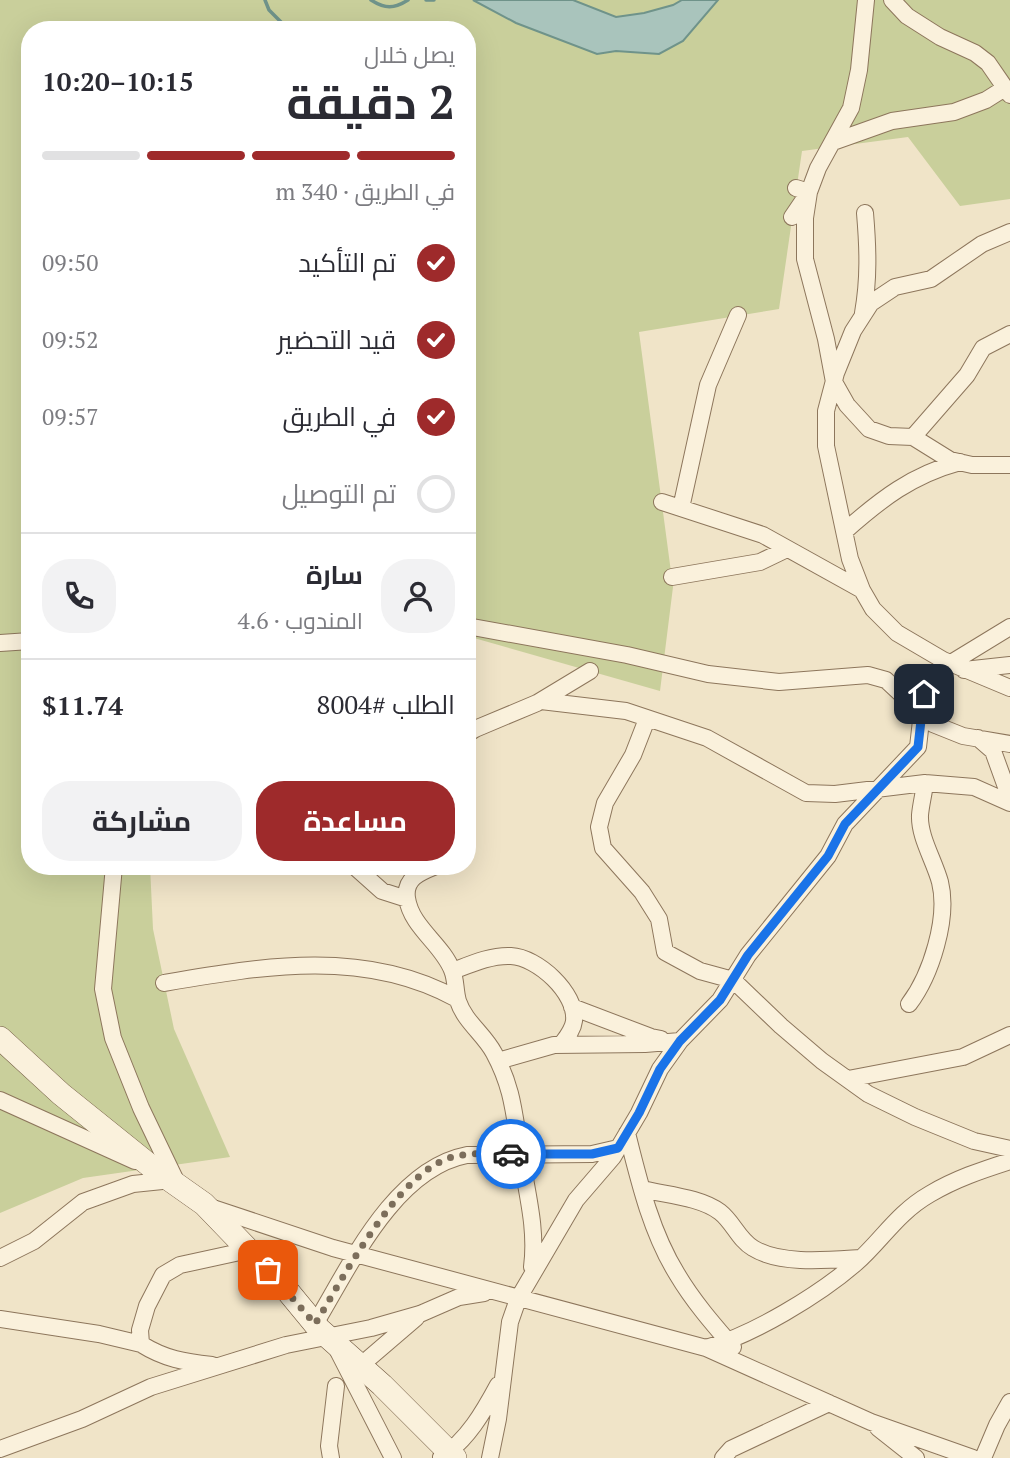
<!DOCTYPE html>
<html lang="ar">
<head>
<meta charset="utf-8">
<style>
	:root { --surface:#fff; --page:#f2f2f3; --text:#2b2b33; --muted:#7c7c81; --line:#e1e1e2; --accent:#9e2a2b }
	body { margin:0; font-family:"PT Serif",Cairo,serif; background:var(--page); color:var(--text); direction:rtl; height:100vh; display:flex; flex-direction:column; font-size:26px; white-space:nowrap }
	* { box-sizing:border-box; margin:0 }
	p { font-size:23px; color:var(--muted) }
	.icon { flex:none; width:38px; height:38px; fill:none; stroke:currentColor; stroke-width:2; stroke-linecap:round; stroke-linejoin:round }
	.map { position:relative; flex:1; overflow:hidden; direction:ltr }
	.sheet { position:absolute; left:21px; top:21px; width:455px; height:854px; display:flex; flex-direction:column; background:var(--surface); border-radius:28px; box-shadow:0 7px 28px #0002; direction:rtl }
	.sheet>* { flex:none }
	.pin { position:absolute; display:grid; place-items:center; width:60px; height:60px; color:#fff; margin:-30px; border-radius:14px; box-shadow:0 4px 10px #0006 }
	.courier { position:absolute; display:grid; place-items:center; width:70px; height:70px; margin:-35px; border:5px solid #1a73e8; border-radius:50%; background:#fff; color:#222; box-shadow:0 2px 9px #0007 }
	.overview em { font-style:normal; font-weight:700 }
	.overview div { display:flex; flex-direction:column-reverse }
	.overview { display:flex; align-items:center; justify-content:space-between; height:119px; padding:0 21px }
	h1 { font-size:46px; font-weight:700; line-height:52px }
	.bar { display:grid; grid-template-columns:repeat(4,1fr); gap:10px 7px; align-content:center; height:84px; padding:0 21px }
	.bar i { height:9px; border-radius:5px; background:var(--line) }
	.bar .selected { background:var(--accent) }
	.bar p { grid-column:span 4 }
	.line { display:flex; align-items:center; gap:18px; padding:0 21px; border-top:2px solid var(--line) }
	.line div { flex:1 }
	.round { display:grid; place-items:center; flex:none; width:74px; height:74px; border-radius:28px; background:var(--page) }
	ol { padding:0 21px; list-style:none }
	li { display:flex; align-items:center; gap:21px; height:77px }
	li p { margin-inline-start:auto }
	li .icon { padding:7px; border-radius:50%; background:var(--accent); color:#fff; stroke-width:4 }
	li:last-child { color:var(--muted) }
	li i { width:38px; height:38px; border:4px solid var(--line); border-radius:50% }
	.action { display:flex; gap:14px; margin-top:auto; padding:14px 21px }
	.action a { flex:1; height:80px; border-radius:28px; background:var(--accent); color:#fff; font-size:28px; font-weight:700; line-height:80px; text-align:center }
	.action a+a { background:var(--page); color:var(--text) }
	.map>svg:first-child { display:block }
	.green { fill:#c9cf9b }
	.water { fill:#a9c4bc; stroke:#6f938a; stroke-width:2 }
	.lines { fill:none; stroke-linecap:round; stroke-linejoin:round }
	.stream { stroke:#6f938a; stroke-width:3.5 }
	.street-casing { stroke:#8d765c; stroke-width:18 }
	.secondary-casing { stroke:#6f573f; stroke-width:24 }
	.street { stroke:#faf1dc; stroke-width:16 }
	.secondary { stroke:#faf1dc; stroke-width:23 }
	.done { stroke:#7c6e5b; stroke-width:7; stroke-dasharray:0 12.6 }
	.route { stroke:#1a73e8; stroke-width:9 }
</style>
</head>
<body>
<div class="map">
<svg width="1010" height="1458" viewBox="0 0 1010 1458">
	<rect width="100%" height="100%" fill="#f0e4c8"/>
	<path class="green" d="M0,0h473l43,23 81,31 19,-3 43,3 24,-13 35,-41h292v199l-50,7 -52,-69 -106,14 -23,158 -140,23 34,255 -13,104 -193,-55v-606h-437v836h120l3,63 21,100 56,128 -147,21 -83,35z
		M573,0h109c-15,9 -49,19 -67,17 -14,-2 -30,-11 -42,-17z"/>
	<path class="water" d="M473,0h100l43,17 28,-4 29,-8 9,-5h36l-35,41 -24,13 -43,-3 -19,3 -81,-31z"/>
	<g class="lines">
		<path class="stream" d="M265,0l4,10 20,20
			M371,0c14,9 23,9 37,0
			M426,0h8"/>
		<defs>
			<path id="street" d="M866,0l-7,70 -8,38 -33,60 -9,24 -4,26v41l21,80 8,43 13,23 22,24 20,7 24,1 37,23 22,5h38
				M892,0l15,16 33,21 35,16 13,10 22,32
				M833,142l59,-21 62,-9 32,-12 19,-12
				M792,217l17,-25 -13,-4
				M1010,232l-28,12 -51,35 -36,8 -24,16 -18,28 -17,42 -10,38v35l24,113 12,31 11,19 24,24 46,27 67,28
				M863,313c6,-34 5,-65 2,-100
				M913,437l54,-62 16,-27 27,-14
				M662,502l101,33 99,55
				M681,508l27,-123 30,-70
				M845,531c36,-32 67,-56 115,-69
				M672,577l88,-15 27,-13
				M467,626l160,29 81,19 71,8 89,-7 18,5 47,44 30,12 47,8
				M0,643l30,-2
				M964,670l46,-5
				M541,701l85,10 81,27 99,55 29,1 90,-11 49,4 36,16
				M647,719l-14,36 -28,48 -6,24 4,21 39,44 17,27 6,33 35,19 33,9 48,46 41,35 46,33 47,23 59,24 36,8
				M467,734l8,-5 62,-26 53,-32
				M978,738l15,13 17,47
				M114,866l-11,123 10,49 28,70 35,73
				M354,866l28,25 25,8
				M436,866c-15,6 -32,12 -29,32 4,29 35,46 45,72 4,9 3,21 6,31 7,21 26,33 36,52 20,37 20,64 27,103 6,38 16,73 11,111
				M453,971c18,-7 38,-16 58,-15 26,1 66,37 63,65 -1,9 -8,17 -13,24
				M164,983c99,-17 201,-35 293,16
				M909,1004c22,-29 40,-86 31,-122 -6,-22 -21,-45 -20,-67 1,-11 4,-22 5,-32
				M572,1007l79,30 10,2
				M498,1061l56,-16 91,-1 35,-3
				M848,1079l115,-22 47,-22
				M0,1100l135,61
				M627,1133c12,48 24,99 50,141 16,27 36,50 56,73
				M642,1189c24,6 58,8 78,23 13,10 19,28 33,36 27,17 76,12 107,10
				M213,1208l120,40 373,100 165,74 102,36
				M0,1258l34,-17 49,-39 50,-18 39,-4
				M0,1319l99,15 42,10
				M315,1324c35,-58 79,-155 152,-169l125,-1 26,-6
				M706,1348c47,-13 113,-53 150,-85 26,-23 41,-50 74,-69 25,-15 52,-24 80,-33
				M338,1351l55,107
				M212,1365c-28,-3 -47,-6 -71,-21l-1,-14 7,-24 16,-31 17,-10 69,-15
				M360,1366l56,-48
				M878,1428l38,30
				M0,1449l82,-30 69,-32 135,-42 85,-17 49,-14 39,-17 25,-4
				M441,1457c26,-16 43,-46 57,-72
				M331,1458l-2,-12 7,-60
				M490,1458l8,-39 12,-97 8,-23 58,-99 37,-43 26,-44 21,-44 20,-28 40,-41 28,-45 80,-99 17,-32 73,-77 6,-53 10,-15 17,-16 59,-36
				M723,1458l8,-9 98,-46
				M983,1458l14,-33 13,-23"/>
			<path id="secondary" d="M0,1038l61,56 92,74 51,36 82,85 33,40 63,56 73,73"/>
		</defs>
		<use href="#street" class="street-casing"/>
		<use href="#secondary" class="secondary-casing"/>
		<use href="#street" class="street"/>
		<use href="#secondary" class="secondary"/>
	</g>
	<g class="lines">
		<path class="done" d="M268,1270l47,54c29,-47 82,-151 137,-167 19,-5 40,-3 59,-3"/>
		<path class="route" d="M511,1154h81l26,-6 21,-35 21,-44 20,-28 40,-41 28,-45 80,-99 17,-32 73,-77 6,-53"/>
	</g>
</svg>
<div class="pin" style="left:268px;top:1270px;background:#ea580c"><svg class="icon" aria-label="bag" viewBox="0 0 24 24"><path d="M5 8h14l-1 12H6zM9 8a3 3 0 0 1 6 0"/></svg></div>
<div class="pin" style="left:924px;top:694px;background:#1f2937"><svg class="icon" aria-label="home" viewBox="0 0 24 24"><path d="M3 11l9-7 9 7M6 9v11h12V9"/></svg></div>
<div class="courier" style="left:511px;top:1154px"><svg class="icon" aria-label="car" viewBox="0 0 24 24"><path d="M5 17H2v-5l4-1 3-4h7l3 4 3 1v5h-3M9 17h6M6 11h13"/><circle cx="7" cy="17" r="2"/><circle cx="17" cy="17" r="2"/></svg></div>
<section class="sheet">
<div class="overview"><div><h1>2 دقيقة</h1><p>يصل خلال</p></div><em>10:15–10:20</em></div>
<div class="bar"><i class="selected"></i><i class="selected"></i><i class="selected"></i><i></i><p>في الطريق · 340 m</p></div>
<ol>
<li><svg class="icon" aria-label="check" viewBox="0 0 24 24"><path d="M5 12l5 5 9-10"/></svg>تم التأكيد<p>09:50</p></li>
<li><svg class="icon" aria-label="check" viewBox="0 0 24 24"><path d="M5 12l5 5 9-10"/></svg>قيد التحضير<p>09:52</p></li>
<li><svg class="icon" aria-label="check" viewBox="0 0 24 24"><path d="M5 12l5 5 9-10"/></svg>في الطريق<p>09:57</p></li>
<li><i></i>تم التوصيل</li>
</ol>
<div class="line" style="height:126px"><a class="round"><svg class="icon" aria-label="person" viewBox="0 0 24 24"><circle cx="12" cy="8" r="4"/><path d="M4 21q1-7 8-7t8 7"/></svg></a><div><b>سارة</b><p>المندوب · 4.6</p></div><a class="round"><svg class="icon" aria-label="phone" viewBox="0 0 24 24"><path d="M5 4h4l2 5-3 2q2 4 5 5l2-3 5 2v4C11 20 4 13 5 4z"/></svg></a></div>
<div class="line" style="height:91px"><div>الطلب #8004</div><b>$11.74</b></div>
<div class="action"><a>مساعدة</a><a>مشاركة</a></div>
</section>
</div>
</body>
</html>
